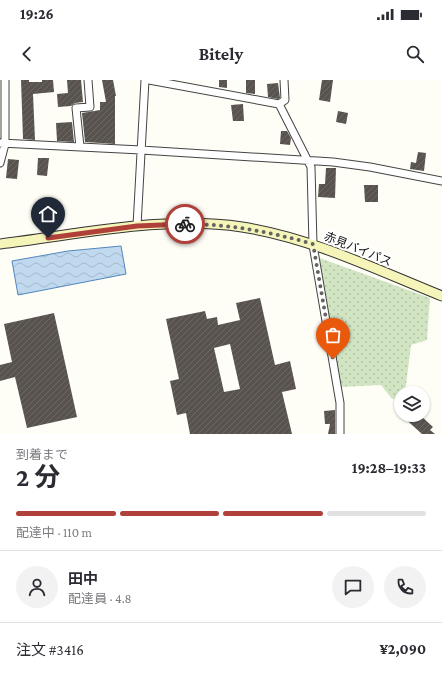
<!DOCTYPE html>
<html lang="ja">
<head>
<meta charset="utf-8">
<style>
	:root { --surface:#fff; --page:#f2f2f3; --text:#2b2b33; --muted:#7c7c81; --line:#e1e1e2; --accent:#b0413a }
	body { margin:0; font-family:"Crimson Pro","Noto Sans JP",serif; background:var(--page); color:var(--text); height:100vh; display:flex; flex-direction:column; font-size:15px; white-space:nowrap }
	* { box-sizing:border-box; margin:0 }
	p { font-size:13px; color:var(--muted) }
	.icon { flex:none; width:22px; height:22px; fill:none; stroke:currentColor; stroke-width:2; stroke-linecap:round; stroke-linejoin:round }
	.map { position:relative; height:354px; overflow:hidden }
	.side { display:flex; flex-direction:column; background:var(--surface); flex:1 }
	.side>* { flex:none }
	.buttons { position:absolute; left:394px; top:306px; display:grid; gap:8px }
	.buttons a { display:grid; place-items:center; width:36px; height:36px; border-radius:50%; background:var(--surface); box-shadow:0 1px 3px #0004; font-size:20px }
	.pin { position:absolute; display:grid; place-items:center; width:34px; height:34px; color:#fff; margin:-41px -17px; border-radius:50% 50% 50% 0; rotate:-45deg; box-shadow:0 0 4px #0007 }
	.pin .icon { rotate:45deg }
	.courier { position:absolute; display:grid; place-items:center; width:40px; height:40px; margin:-20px; border:3px solid #b0413a; border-radius:50%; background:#fff; color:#222; box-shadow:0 1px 5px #0007 }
	.summary em { font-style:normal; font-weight:700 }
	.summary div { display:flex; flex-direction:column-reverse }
	.summary { display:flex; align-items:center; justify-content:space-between; height:68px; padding:0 16px }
	h1 { font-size:26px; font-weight:700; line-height:30px }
	.bar { display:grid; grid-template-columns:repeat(4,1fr); gap:6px 4px; align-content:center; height:48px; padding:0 16px }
	.bar i { height:5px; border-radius:3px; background:var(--line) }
	.bar .selected { background:var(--accent) }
	.bar p { grid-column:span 4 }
	.line { display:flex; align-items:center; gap:10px; padding:0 16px; border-top:1px solid var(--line) }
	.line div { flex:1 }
	.round { display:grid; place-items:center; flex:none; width:42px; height:42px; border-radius:21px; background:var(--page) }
	.status { display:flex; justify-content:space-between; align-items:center; height:28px; padding:0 20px; background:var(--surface); direction:ltr }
	.status svg { height:11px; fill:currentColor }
	header { display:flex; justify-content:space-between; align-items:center; height:52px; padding:0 16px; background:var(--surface); font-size:18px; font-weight:700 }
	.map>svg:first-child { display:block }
	.grass { fill:url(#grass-dots) }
	.water { fill:url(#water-waves); stroke:#5186bd }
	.building { fill:url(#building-hatch); fill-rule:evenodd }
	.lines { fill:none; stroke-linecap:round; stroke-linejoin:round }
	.minor-casing { stroke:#444; stroke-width:9 }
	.secondary-casing { stroke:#333; stroke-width:11 }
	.minor { stroke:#fff; stroke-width:7 }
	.secondary { stroke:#f5f5ba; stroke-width:9 }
	.done { stroke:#646461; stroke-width:4; stroke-dasharray:0 7.2 }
	.route { stroke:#b0413a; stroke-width:5 }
	.labels { text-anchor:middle; stroke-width:4; stroke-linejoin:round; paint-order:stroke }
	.street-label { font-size:12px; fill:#111; stroke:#fff }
</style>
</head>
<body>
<div class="status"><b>19:26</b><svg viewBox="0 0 49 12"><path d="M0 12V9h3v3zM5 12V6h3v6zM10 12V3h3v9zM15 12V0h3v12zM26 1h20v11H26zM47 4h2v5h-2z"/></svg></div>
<header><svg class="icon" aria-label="back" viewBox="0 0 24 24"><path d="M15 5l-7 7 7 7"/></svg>Bitely<svg class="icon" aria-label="search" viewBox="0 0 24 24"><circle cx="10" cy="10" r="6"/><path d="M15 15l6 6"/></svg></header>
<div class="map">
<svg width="442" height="354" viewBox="0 0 442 354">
	<defs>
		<pattern id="grass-dots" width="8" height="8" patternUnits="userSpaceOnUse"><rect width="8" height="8" fill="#d1e5c2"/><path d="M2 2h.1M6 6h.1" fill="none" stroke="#b2c3a6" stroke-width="1.8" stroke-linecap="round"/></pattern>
		<pattern id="water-waves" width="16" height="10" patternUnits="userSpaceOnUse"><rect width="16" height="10" fill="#c0d9ef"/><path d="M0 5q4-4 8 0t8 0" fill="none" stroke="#a4b9cc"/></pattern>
		<pattern id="building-hatch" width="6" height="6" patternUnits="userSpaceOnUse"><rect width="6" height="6" fill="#58534e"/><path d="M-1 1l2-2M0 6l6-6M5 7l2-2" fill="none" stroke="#6b6763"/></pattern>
	</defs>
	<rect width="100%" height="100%" fill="#fefdf6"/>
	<path class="grass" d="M317,177l113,41 -3,42 -16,5 -6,48h-4v5l-9,1 -11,-14 -42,2 -12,-82z"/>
	<path class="water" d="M121,166l5,28 -108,21 -6,-34 56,-10z"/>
	<path class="building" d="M21,0h8v2h13v-2h11l1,12 -21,2 2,46 -12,-1z
		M67,0h14l2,22 -8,1 -4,3 -13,1 -1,-13 11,-1z
		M102,0h11l3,16h-1v48l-30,-2 -3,-29 18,-3v-8h6z
		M219,0h8v8l-8,-1z
		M246,0h9v14l-9,-1z
		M322,0h11l-3,22 -11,-2z
		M278,3l2,15 -2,1 -10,-2 -1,-13z
		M243,24l1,17h-11l-2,-16z
		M338,31l10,2 -2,11 -10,-2z
		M72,42l2,20 -17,-1 -1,-18z
		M281,51h6l4,7 -1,7 -10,-1z
		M418,72l8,1 -2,18 -14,-2 1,-7 5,1z
		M38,78h11l-2,18 -10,-1z
		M8,79l11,1 -2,19 -11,-1z
		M326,88h10l-1,30 -17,-1 1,-13h6z
		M364,105h14v17h-13z
		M260,218l15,67 15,-4 6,28 -14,3 10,42h-102l-4,-21 -9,2 -7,-34 9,-2 -13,-60 39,-8 2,8 10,-2 1,8 22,-5 -4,-17zM230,264l10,45 -16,3 -10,-44z
		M54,233l23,104 -50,11 -12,-51 -15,4v-16l12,-3 -8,-38z
		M335,330v24h-7l2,-10h-5l-1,-13z
		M401,335h19l13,12 -3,3 5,4h-13z"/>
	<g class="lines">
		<defs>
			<path id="minor" d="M149,0l130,24 32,63 2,78 27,158v31
				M279,24l6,-4 -1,-20
				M0,63l141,7 192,12 37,5 72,14
				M80,67l-4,-39 14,-1 -2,-27
				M0,83l5,-19v-64
				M137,146l8,-146"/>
			<path id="secondary" d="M0,164c77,-9 164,-29 242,-17 70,11 135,43 200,69"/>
		</defs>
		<use href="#minor" class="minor-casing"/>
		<use href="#secondary" class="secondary-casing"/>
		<use href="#minor" class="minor"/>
		<use href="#secondary" class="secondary"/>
	</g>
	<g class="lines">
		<path class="done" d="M185,144c45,0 85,8 128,20l20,115"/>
		<path class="route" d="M48,158l89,-12 48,-2"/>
	</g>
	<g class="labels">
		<g class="street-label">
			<text transform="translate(358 169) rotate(22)" y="4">赤見バイパス</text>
		</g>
	</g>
</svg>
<div class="buttons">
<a><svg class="icon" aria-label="layers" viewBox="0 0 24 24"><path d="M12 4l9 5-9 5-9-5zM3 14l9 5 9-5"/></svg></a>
</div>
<div class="pin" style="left:333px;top:279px;background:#ea580c"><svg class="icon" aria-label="bag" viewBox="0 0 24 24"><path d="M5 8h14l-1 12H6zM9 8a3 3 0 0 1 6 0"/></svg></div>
<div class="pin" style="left:48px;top:158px;background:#1f2937"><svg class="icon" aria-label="home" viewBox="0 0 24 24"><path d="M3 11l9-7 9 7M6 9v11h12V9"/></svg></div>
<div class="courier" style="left:185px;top:144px"><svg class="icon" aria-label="bike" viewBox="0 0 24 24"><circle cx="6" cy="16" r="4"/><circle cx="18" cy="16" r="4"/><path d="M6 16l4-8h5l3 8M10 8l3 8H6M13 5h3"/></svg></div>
</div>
<section class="side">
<div class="summary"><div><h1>2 分</h1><p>到着まで</p></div><em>19:28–19:33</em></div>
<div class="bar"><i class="selected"></i><i class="selected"></i><i class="selected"></i><i></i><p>配達中 · 110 m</p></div>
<div class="line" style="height:72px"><a class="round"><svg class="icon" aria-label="person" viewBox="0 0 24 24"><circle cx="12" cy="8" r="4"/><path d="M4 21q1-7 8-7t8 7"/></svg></a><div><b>田中</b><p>配達員 · 4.8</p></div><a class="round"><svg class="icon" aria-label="chat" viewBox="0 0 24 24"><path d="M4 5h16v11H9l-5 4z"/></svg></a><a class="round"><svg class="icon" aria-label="phone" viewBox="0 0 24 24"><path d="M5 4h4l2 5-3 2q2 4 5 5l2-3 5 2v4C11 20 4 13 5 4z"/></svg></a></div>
<div class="line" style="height:52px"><div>注文 #3416</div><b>¥2,090</b></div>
</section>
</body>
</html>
